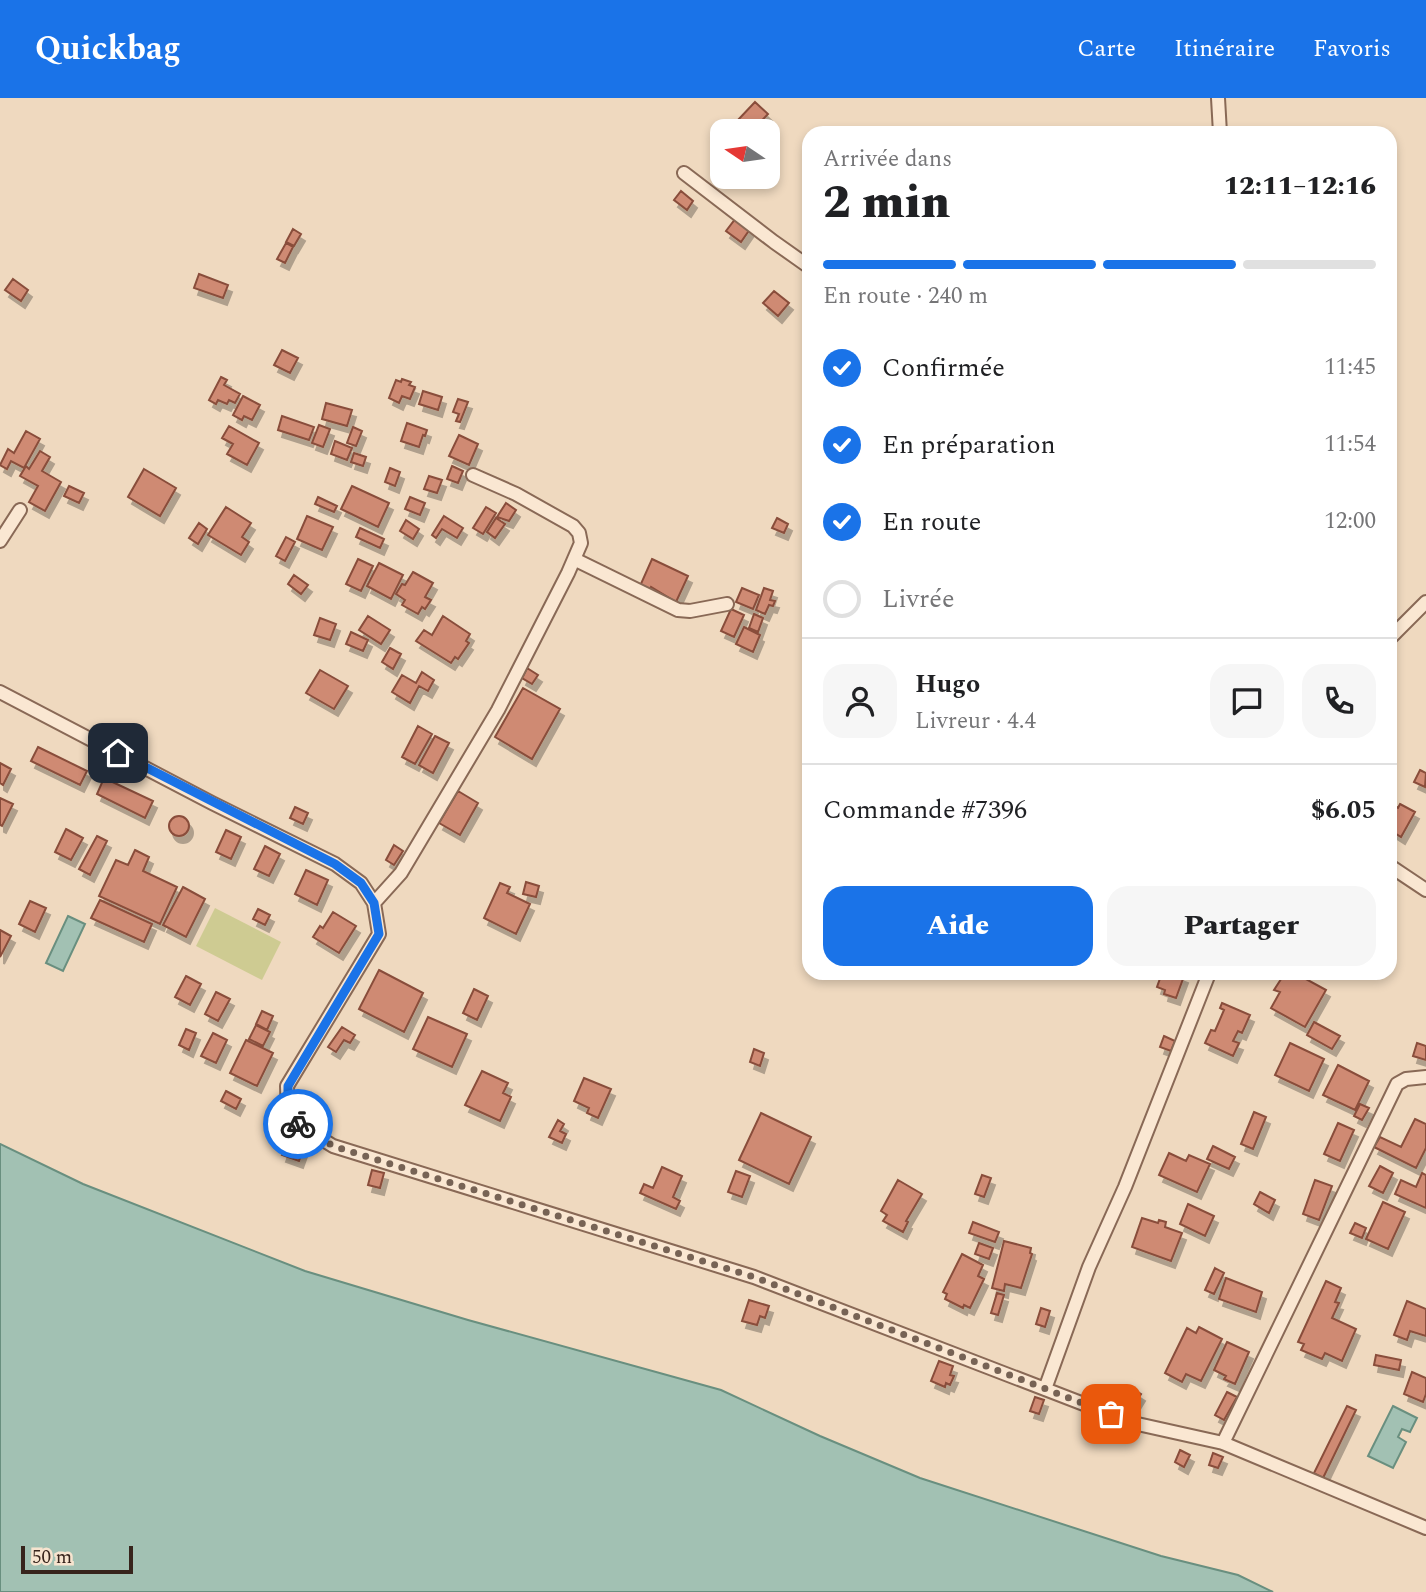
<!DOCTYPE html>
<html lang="fr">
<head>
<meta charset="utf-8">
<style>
	:root { --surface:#fff; --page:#f6f6f6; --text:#202124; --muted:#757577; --line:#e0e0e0; --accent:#1a73e8 }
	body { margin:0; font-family:Spectral,serif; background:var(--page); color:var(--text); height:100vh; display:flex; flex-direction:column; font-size:26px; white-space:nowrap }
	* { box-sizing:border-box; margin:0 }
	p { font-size:23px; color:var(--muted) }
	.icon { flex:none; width:38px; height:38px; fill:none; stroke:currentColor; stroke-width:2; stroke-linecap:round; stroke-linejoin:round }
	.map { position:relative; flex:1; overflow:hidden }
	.panel { position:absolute; left:802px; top:28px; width:595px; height:854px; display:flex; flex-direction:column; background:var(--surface); border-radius:21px; box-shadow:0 4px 10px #0003 }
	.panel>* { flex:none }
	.needle { width:46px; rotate:283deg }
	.tools { position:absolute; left:710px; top:21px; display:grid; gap:14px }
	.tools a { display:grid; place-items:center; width:70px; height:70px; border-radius:14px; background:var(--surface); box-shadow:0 4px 10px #0003; font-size:35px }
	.scale { position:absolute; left:21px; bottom:18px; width:112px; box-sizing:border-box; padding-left:7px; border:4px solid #37241c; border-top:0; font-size:19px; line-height:24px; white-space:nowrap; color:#37241c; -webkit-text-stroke:5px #f7e4cf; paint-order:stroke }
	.pin { position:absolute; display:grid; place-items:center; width:60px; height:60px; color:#fff; margin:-30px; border-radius:14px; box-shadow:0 4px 10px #0006 }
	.courier { position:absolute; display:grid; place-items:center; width:70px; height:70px; margin:-35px; border:5px solid #1a73e8; border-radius:50%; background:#fff; color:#222; box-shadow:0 2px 9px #0007 }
	.summary em { font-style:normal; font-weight:800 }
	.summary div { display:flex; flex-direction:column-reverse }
	.summary { display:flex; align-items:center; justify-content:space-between; height:119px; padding:0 21px }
	h1 { font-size:46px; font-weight:800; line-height:52px }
	.bar { display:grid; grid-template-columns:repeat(4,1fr); gap:10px 7px; align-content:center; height:84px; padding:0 21px }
	.bar i { height:9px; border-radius:5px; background:var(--line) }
	.bar .current { background:var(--accent) }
	.bar p { grid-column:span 4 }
	.line { display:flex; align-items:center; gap:18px; padding:0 21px; border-top:2px solid var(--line) }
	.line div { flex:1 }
	.round { display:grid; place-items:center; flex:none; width:74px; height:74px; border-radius:21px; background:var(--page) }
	ol { padding:0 21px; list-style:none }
	li { display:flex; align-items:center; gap:21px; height:77px }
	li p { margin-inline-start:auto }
	li .icon { padding:7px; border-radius:50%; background:var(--accent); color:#fff; stroke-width:4 }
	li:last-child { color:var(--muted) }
	li i { width:38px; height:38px; border:4px solid var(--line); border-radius:50% }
	.action { display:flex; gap:14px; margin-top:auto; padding:14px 21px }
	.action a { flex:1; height:80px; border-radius:21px; background:var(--accent); color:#fff; font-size:28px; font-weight:800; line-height:80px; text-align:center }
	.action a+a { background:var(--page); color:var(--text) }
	header { display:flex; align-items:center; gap:42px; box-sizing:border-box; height:98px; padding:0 35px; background:var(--accent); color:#fff }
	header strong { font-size:33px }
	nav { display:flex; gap:38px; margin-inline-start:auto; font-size:24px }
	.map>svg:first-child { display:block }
	.green { fill:#cecb92 }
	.water { fill:#a2c1b3; stroke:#698f7f; stroke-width:2 }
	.building { fill:#cf8a73; stroke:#894d3b; stroke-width:2; filter:url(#shadow) }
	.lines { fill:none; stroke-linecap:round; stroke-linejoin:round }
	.minor-casing { stroke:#896956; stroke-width:16 }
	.minor { stroke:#fae7d2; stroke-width:12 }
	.done { stroke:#776355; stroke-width:7; stroke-dasharray:0 12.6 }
	.route { stroke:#1a73e8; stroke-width:9 }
</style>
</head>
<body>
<header>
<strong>Quickbag</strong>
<nav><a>Carte</a><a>Itinéraire</a><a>Favoris</a></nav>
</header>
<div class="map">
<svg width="1426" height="1494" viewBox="0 0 1426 1494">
	<defs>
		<filter id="shadow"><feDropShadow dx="4" dy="7" stdDeviation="0" flood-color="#0004"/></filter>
	</defs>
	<rect width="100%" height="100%" fill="#efd9bf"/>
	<path class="green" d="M215,810l66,34 -19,38 -66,-34z"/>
	<path class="water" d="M68,818l17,8 -22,47 -17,-8z
		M0,1046l83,40 222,87 163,49 253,70 99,46 100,42 241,78 77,19 35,17h-1273z
		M1393,1308l24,12 -7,14 -8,-3 -4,8 8,5 -13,26 -25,-12z"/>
	<path class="building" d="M755,4l13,12 -14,15 3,2h-10l-10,-10z
		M681,93l12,10 -6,9 -13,-10z
		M736,120l14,11 -9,13 -15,-11z
		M293,131l8,5 -7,12 -8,-4z
		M286,145l7,4 -8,16 -8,-4z
		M199,176l29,11 -5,13 -29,-10z
		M13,181l15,11 -7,11 -16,-11z
		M774,193l15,12 -11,13 -15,-13z
		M282,252l16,8 -8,15 -16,-8z
		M221,279l6,3 -3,5 16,9 -5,9 -6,-3 -2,4 -9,-4 -2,4 -7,-4z
		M402,281l9,3 -2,3 6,2 -5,12 -8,-3 -3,7 -10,-5 7,-18 5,2z
		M423,293l19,6 -4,13 -19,-6z
		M243,298l17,9 -8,15 -8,-4 -2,4 -9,-5z
		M458,301l10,3 -8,20 -4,-1 3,-7 -6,-2z
		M326,305l26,7 -5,16 -25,-7z
		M282,318l32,11 -5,13 -31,-10z
		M407,325l20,7 -2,6 -2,-1 -4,12 -18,-6z
		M319,327l11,4 -7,18 -11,-4z
		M229,328l30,17 -12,22 -20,-11 6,-10 -11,-6z
		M353,329l9,4 -6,15 -9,-3z
		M26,333l14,8 -16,29 -13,-7 -4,8 -7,-4 8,-16 6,4z
		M459,337l19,9 -9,21 -20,-9z
		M335,343l17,7 -5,12 -16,-6z
		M40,353l10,6 -8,14 19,11 -16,29 -16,-9 9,-16 -18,-10 6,-10 3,3z
		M354,355l12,4 -3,9 -12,-4z
		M452,368l11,5 -5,12 -11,-4z
		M390,370l10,4 -5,14 -10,-4z
		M144,371l32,19 -16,28 -32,-19z
		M429,378l13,4 -5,13 -13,-4z
		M69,388l15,7 -5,10 -15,-7z
		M352,388l37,17 -11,24 -37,-18z
		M318,399l19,9 -3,6 -19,-8z
		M410,399l15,6 -5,12 -15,-6z
		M506,405l10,7 -7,11 -12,-4z
		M226,409l25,16 -9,14 7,5 -8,13 -33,-20z
		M486,409l10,6 -13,21 -10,-6z
		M307,418l26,11 -11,23 -25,-11z
		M444,418l19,12 -6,10 -15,-9 -6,9 -4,-3z
		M496,420l9,6 -10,14 -8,-6z
		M777,420l11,6 -4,9 -12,-5z
		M406,422l13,9 -6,10 -13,-8z
		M199,425l8,6 -9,15 -9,-6z
		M360,430l24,11 -4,9 -24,-11z
		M286,439l9,5 -10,19 -9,-5z
		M358,461l15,7 -12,25 -15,-7z
		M652,461l36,17 -12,26 -25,-15 -2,4 -9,-5z
		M379,465l24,12 -12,24 -24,-13z
		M413,474l20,11 -8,14 6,3 -6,9 -3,-2 -4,7 -16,-9 3,-5 -9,-6 6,-10 3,1z
		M294,477l14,10 -7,9 -13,-10z
		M742,490l17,7 -6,14 -17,-7z
		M764,490l9,3 -3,9 5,1 -2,5 -4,-1 -4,9 -9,-4z
		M731,511l13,6 -10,22 -13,-6z
		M754,516l9,4 -5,14 -9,-4z
		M368,518l22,14 -9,14 -22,-14z
		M443,518l27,18 -4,7 3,2 -11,16 -3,-2 -4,6 -35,-22 8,-11 8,5z
		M320,520l16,6 -6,16 -16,-5z
		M744,529l16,8 -7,17 -17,-8z
		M351,534l17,8 -5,11 -17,-7z
		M390,550l11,6 -8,15 -11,-7z
		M527,570l11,7 -6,9 -10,-6z
		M320,572l28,16 -14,23 -28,-16z
		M422,574l12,8 -6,11 -9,-5 -9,17 -18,-11 10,-17 14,8z
		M523,590l37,21 -28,50 -37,-22z
		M418,628l14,8 -17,30 -13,-7z
		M435,638l14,7 -16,30 -14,-8z
		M38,649l49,24 -7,14 -49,-24z
		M0,665l11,6 -8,16 -3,-2z
		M1420,672l6,3 -1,14 -11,-5z
		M104,680l49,23 -8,17 -48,-24z
		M458,693l20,12 -18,32 -21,-12z
		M0,700l13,6 -11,22 -2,-1z
		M1400,706l15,8 -14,25 -11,-7v-20l2,-5 6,3z
		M295,709l13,6 -5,11 -13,-6z
		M169 728a10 10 0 1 1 20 0a10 10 0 1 1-20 0Z
		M66,731l17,9 -12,22 -16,-8z
		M226,732l15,7 -10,22 -15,-7z
		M97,738l10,5 -17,34 -11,-6z
		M394,747l9,6 -9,14 -8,-5z
		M265,748l15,8 -11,22 -15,-7z
		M135,752l14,7 -6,14 34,16 -17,37 -61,-28 17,-36 12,5z
		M306,772l22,10 -11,25 -22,-11z
		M526,784l13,4 -3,11 -13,-3z
		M500,785l10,4 -3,6 23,11 -14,30 -32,-16z
		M183,789l22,12 -19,38 -23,-12z
		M100,802l52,24 -8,18 -53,-24z
		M30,803l16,7 -11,24 -16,-8z
		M258,811l12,6 -5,10 -12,-6z
		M333,814l23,14 -17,27 -26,-16 7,-11 3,2z
		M0,832l11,6 -11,21z
		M379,872l44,23 -19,39 -45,-23z
		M1162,875h14l8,3 -8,22 -12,-4 1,-4 -8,-3z
		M1285,875h10l31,17 -21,37 -34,-19 9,-16 -6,-2z
		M186,878l15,8 -11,21 -15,-8z
		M474,891l14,7 -11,24 -14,-7z
		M216,894l14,7 -12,22 -13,-7z
		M1222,905l28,12 -8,18 -4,-2 -5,10 6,2 -6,13 -28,-13 6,-13 4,1 9,-21 -4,-2z
		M262,913l11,5 -6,14 -11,-6z
		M428,919l39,17 -15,33 -39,-18z
		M1314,924l26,14 -8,13 -25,-14z
		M256,927l14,7 -7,14 -14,-7z
		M342,929l13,8 -5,8 -6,-3 -8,12 -8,-5z
		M186,931l10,4 -7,17 -10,-5z
		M213,935l14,7 -11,23 -15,-7z
		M1164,938l11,5 -4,10 -11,-4z
		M246,942l27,13 -16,33 -27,-13z
		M1290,945l34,16 -15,32 -34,-16z
		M1417,945l9,3v14l-13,-4z
		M754,951l10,4 -4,13 -10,-4z
		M1338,967l31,16 -14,29 -32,-15z
		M482,973l26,12 -5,10 8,4 -11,24 -35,-16z
		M584,980l27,11 -13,29 -11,-5 2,-5 -15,-7z
		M226,993l15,8 -5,10 -15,-8z
		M1360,1006l9,4 -7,12 -8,-4z
		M1254,1014l12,5 -13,32 -12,-5z
		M761,1015l50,24 -22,47 -50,-24z
		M1415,1021l11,5v24l-10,20 -42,-21 6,-10 21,10z
		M558,1022l6,4 -4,7 6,3 -4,9 -13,-6z
		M1338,1025l16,7 -14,31 -16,-7z
		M287,1043l17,6 -5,14 -17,-6z
		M1213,1048l22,11 -6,12 -22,-10z
		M1169,1055l17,8 3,-6 21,9 -13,28 -38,-17z
		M1380,1068l13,7 -10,20 -14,-7z
		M662,1069l20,9 -9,21 7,4 -4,8 -36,-16 4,-9 9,4z
		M372,1072l12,3 -4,15 -12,-3z
		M736,1073l14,5 -8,21 -14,-5z
		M1422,1075l4,2v33l-31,-14 6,-14 15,7z
		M982,1077l9,3 -7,19 -9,-3z
		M898,1082l24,14 -16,27 2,1 -5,10 -20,-11 4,-6 -6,-4z
		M1315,1082l17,6 -13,34 -16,-6z
		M1260,1094l15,8 -6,13 -15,-9z
		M1383,1104l22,10 -17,37 -22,-10z
		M1188,1106l26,12 -9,20 -25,-12z
		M1142,1120l16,5 1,-3 7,2 -1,5 17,6 -11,28 -39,-14z
		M973,1124l26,10 -4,10 -26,-9z
		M1355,1125l11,5 -4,10 -12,-5z
		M1004,1143l27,7 -1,5 2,1 -11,34 -16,-4 -1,7 -12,-3z
		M979,1145l14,5 -4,11 -14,-5z
		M962,1156l21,11 -5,11 6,3 -14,29 -6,-3 -1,3 -18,-9 2,-5 -4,-2z
		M1215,1170l9,5 -10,21 -9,-4z
		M1226,1180l36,14 -6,20 -37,-13z
		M1326,1183l15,7 -6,14 4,1 -7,15 24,11 -14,32 -17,-8 -3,6 -21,-9 3,-6 -6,-2z
		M997,1195l7,2 -6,20 -7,-2z
		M749,1202l20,6 -4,12 -5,-2 -3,9 -15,-4z
		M1407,1203l19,8v27l-16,-5 -3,9 -13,-5z
		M1041,1210l9,3 -5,16 -9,-3z
		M1199,1229l23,12 -21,42 -15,-7 -4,8 -17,-9 22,-45 9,5z
		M1227,1244l22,10 -14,32 -11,-5 2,-3 -12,-6z
		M1376,1257l25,5 -2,10 -25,-5z
		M939,1263l14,5 -3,9 4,1 -4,9 -4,-2 -1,4 -14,-6z
		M1412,1274l14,6v16l-3,8 -19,-8z
		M1130,1289l11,7 -8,13 -11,-7z
		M1227,1294l10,5 -13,23 -9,-5z
		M1035,1299l9,3 -5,14 -9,-3z
		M1347,1308l9,4 -33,68 -9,-5z
		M1180,1352l10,5 -6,12 -9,-5z
		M1213,1355l10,4 -5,11 -9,-3z"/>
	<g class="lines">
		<defs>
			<path id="minor" d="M1218,0l2,35
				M684,75l90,69 34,24
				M0,443l20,-31
				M574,461l104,51 12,1 37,-7
				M1390,540l36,-36
				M0,594l212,111 123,61 26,19 13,20 5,31 -92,152 1,32 45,28 421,131 379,146 90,20 203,85
				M1390,768l36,24
				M374,805l27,-30 97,-163 70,-137 13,-30 -2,-10 -6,-7 -57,-32 -43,-19
				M1045,1291l44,-122 36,-80 83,-211 -6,-3
				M1223,1345l174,-359 9,-5 20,-2"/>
		</defs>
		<use href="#minor" class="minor-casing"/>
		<use href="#minor" class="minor"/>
	</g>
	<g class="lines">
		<path class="done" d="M298,1026l35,22 421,131 357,137"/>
		<path class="route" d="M118,655l217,111 26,19 13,20 5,31 -91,152v32l10,6"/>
	</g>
</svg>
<div class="tools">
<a><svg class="needle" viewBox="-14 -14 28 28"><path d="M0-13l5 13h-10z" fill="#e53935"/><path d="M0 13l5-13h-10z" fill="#757577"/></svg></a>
</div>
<div class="scale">50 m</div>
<div class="pin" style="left:1111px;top:1316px;background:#ea580c"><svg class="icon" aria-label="bag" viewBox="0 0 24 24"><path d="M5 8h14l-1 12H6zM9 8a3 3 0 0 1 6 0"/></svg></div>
<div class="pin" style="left:118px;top:655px;background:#1f2937"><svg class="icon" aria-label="home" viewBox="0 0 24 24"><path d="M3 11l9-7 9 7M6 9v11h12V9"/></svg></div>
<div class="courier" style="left:298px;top:1026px"><svg class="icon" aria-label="bike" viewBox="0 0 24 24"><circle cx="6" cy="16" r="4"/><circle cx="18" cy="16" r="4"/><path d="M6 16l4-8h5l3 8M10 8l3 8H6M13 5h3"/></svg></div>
<section class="panel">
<div class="summary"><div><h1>2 min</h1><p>Arrivée dans</p></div><em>12:11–12:16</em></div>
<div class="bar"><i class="current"></i><i class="current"></i><i class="current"></i><i></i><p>En route · 240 m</p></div>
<ol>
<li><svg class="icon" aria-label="check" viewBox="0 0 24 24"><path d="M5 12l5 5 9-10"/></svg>Confirmée<p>11:45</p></li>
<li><svg class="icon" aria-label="check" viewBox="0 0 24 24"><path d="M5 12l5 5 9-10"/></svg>En préparation<p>11:54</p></li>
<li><svg class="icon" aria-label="check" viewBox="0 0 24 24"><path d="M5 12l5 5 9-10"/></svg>En route<p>12:00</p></li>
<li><i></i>Livrée</li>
</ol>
<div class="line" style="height:126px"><a class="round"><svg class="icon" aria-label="person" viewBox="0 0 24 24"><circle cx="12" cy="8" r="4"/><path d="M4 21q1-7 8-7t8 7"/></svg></a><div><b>Hugo</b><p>Livreur · 4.4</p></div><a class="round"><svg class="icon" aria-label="chat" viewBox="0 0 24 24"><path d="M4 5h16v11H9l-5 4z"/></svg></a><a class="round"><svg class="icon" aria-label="phone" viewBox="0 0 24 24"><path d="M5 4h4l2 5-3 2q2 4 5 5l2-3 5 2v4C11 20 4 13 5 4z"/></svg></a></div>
<div class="line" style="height:91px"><div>Commande #7396</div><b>$6.05</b></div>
<div class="action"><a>Aide</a><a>Partager</a></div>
</section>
</div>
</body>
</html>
